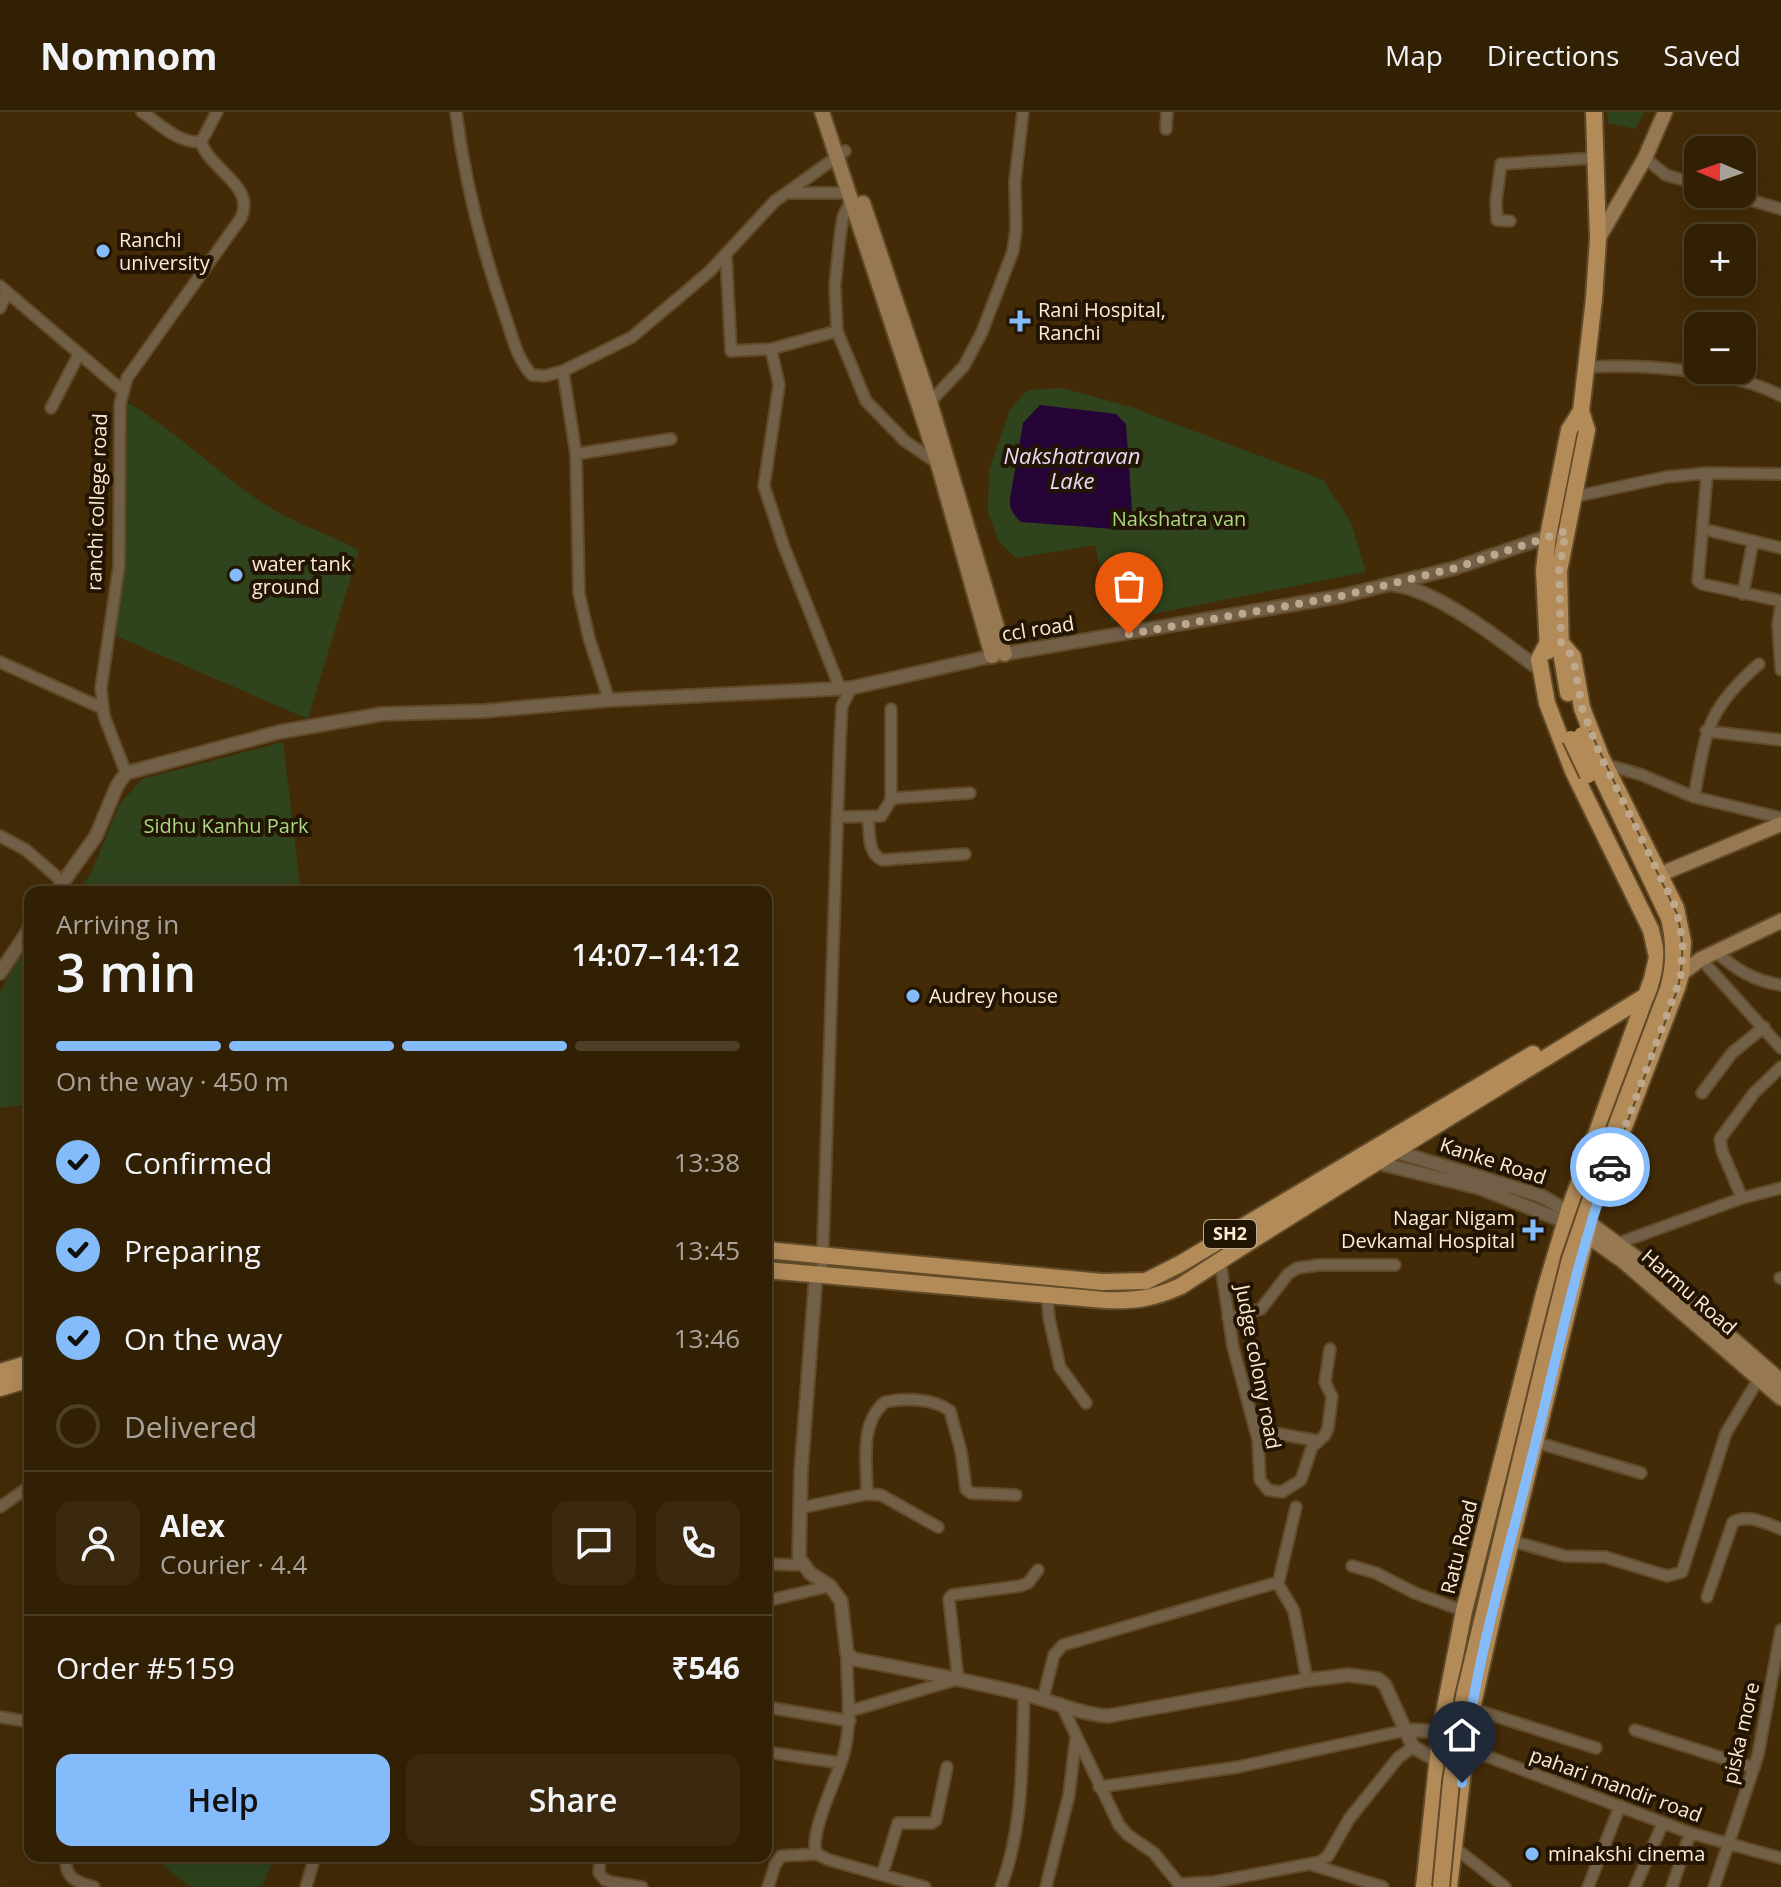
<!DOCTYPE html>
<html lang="en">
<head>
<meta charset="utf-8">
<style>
	:root { --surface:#322005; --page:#3a280f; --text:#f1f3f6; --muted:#a8a39a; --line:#4d3e27; --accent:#84bcfb }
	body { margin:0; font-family:"Open Sans",sans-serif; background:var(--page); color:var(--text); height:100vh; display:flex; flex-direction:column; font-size:30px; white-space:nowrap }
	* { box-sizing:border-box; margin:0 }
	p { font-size:26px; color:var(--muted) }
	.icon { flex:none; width:44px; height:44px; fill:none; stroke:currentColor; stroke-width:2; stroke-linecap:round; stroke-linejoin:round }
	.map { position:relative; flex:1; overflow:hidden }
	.panel { position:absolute; left:24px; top:774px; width:748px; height:976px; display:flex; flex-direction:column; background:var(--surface); border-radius:16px; box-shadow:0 8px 32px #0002,0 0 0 2px var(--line) }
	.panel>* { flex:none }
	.needle { width:52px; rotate:272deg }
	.tools { position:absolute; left:1684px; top:24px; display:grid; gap:16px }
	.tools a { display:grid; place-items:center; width:72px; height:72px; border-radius:16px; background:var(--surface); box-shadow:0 8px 32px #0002,0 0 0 2px var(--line); font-size:40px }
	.pin { position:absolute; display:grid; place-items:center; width:68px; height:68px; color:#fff; margin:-82px -34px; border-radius:50% 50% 50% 0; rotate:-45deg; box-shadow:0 0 8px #0007 }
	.pin .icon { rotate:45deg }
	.courier { position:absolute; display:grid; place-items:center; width:80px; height:80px; margin:-40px; border:6px solid #84bcfb; border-radius:50%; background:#fff; color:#222; box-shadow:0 2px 10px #0007 }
	.head em { font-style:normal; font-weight:600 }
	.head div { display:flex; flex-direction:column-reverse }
	.head { display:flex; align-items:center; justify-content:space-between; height:136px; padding:0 32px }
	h1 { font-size:52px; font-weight:600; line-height:60px }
	.bar { display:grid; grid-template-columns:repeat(4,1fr); gap:12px 8px; align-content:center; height:96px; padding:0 32px }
	.bar i { height:10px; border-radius:6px; background:var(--line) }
	.bar .active { background:var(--accent) }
	.bar p { grid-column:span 4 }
	.line { display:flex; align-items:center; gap:20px; padding:0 32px; border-top:2px solid var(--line) }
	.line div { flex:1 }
	.round { display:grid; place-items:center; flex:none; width:84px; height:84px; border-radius:16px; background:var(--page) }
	ol { padding:0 32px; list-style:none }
	li { display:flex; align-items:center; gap:24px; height:88px }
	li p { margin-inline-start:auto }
	li .icon { padding:8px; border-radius:50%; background:var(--accent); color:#111; stroke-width:4 }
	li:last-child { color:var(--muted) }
	li i { width:44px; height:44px; border:4px solid var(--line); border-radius:50% }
	.primary-button { display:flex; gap:16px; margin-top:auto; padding:16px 32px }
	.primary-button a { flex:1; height:92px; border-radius:16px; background:var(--accent); color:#111; font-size:32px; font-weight:600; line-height:92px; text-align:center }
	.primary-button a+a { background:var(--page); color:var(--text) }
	header { display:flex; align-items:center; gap:48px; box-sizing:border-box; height:112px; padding:0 40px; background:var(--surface); border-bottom:2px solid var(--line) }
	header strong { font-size:38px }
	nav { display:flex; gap:44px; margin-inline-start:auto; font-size:28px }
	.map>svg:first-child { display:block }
	.green { fill:#2f431d }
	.water { fill:#270437 }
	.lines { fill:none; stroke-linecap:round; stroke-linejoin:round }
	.minor-casing { stroke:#614a28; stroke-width:14 }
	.tertiary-casing { stroke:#614a28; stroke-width:16 }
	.secondary-casing { stroke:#614a28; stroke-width:18 }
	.primary-casing { stroke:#614a28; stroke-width:20 }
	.minor { stroke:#725f47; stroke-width:10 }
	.tertiary { stroke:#725f47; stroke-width:12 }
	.secondary { stroke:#967852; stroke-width:14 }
	.primary { stroke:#b28b59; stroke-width:16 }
	.primary-bridge-casing { stroke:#614a28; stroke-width:20; stroke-linecap:butt }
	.primary-bridge { stroke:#b28b59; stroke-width:16 }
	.done { stroke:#bda88c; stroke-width:8; stroke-dasharray:0 14.4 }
	.route { stroke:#84bcfb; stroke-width:10 }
	.poi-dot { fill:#84bcfb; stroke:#231504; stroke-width:3 }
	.labels { text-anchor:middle; stroke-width:8; stroke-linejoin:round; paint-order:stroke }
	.shield { fill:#231504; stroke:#bdab96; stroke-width:2 }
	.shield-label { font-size:18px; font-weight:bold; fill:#ffebd4 }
	.poi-label { font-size:20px; fill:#ffebd4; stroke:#231504; text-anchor:start }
	.street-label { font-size:20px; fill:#ffebd4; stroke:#231504 }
	.park-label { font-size:20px; fill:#a8d982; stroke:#231504 }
	.water-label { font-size:22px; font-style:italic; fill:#ecd8f9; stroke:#231504 }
</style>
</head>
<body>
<header>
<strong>Nomnom</strong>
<nav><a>Map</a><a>Directions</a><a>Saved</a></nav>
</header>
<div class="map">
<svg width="1781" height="1775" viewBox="0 0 1781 1775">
	<rect width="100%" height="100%" fill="#432b07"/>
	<path class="green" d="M1607,0h38l-10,17 -27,-6z
		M1062,276l69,19 192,73 28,42 15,50 -255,50 -16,-77 -79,13 -17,-16 -11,-30 1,-41 21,-62 18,-19z
		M125,289c51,29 94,74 144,106 28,17 61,28 90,43l-51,169 -192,-83 10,-105z
		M283,630l18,150h-224l14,-19 28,-68 23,-26z
		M30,835v157l-30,4v-116l15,-28z
		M162,1744h113l-12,29 -7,2h-64l-13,-8 -16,-15z"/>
	<path class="water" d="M1040,293l76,9 10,10 7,100 -5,6 -107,-8c-8,-8 -12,-13 -11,-23l13,-76z"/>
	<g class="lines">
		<defs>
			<path id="minor" d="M142,0c19,13 36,31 59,30
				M456,0c9,71 27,141 51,209 6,19 11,39 25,54l13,1 18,-5
				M1166,17l1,-17
				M201,30l16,-30
				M1645,46l21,17 32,9
				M786,81h63
				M1730,82l51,15
				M851,88l-8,17 -3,20 -5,48 2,46 29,70 39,40 32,22
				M1510,109l-13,-1 -1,-19 5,-37 95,-6
				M726,142l5,97 40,-2 66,-18
				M0,174l123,105
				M0,196l7,-16
				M771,237l8,36 -15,101 20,61 56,141
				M1587,255c54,-3 148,3 194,29
				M926,291l4,-1 34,-36 18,-34 31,-81 3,-22 -1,-48 8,-69
				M51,296l28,-54
				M576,342l95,-15
				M1707,361l-9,108 4,3 79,17
				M1573,385l93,-20 41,-4 74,1
				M1703,417l78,19
				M1743,482l10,-53
				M1781,493l-3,20 3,45
				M0,550l102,46
				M609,588l-20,-62 -10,-45 -3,-139 -13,-83 69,-34 77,-65 66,-71 70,-50
				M1706,619l75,9
				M1604,652l38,11 52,22 87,21
				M126,661l-22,-57 -3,-28 18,-122 1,-162 7,-26 114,-160c15,-32 -31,-48 -40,-76
				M1694,685c12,-65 12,-87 65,-133
				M891,688v-91
				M837,705l44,-1 10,-16 5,-2 74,-5
				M868,706c2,14 -1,35 14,42l83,-6
				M0,724l26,14 37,32
				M1715,839c20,18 39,30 66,34
				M1701,847l80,89
				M1702,981l30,-40 32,-26
				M1742,1086l-20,-47 -2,-12 34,-46 27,-26
				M1619,1131l123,-45 39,-10
				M1220,1148l13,87 25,93 2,40 8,10 14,2 19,-12 11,-33 13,-12 3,-7 4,-31 -7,-15 5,-33
				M822,1163l18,-535 2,-34 9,-18
				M1780,1166h1
				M1047,1182l2,24 11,49 26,36
				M1228,1206l33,-9 27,-35 9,-6 22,-3h76
				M1256,1318l63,11
				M1535,1330l106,31
				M867,1382c0,-30 -8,-71 18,-92 20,-4 49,-4 65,9l11,40 5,38 5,4 45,2
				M0,1395l30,-21
				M800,1396l67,-14 14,1 57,32
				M1512,1429l53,15 40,1 62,19 15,-4 44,-139 32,-53
				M766,1452l36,1
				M1352,1454l24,7 39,20 49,18
				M1278,1472l18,-77
				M1707,1485l26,-75c16,-8 33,1 48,7
				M766,1489l64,-15
				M847,1542c-1,34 6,64 -3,99 -7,26 -30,69 -29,95l2,6 12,6 96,27
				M1043,1587l11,-44 9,-10 209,-61h6l16,27 13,69
				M1061,1592l58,121 9,10 26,18 25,31 35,-2 106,-20 8,-6 21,-37 49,-61 15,-11
				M1446,1593l27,4 123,39
				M766,1595l84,14
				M850,1599l108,-32 -9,-80 3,-4 68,-9 8,-3 10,-13
				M0,1605l30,5
				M1635,1618l119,38
				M1439,1631l26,5 225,85 91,25
				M766,1640l75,11
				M1099,1675l139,-20 169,-37
				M1450,1732l55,43
				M66,1744c-2,21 9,26 28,31
				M600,1744l-1,17 6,7 6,2 31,5
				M1313,1753l70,22
				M882,1763l16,-52h34l4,-3 11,-53
				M306,1775l9,-31
				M768,1775l7,-22 6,-9 36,-2
				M1001,1775c23,-61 21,-129 23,-193
				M1046,1775l23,-92 7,-59
				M1588,1775l32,-81
				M1635,1775l28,-64
				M1672,1775l18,-54
				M1714,1775l44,-132 23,-125"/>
			<path id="tertiary" d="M1395,473c42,5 110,58 145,85
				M56,780l40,-56 21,-50 9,-13 153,-41 103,-18 102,-3 125,-11 242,-12 141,-32 350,-60 113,-28 97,-33
				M0,861l30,-45
				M1391,1038l150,46 48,27
				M1374,1050l106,26 86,34
				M816,1162l-15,197 -2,87 11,15 20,13 11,15 6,53 7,5c57,11 114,21 170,35 28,7 56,20 84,22l199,-36 42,-5 29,4 7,6 28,62 25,14
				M1407,1618l24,1 10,-3"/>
			<path id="secondary" d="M822,0l116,352 54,192
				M863,91l67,199 75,252
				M1598,127l47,-81 20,-46
				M1661,762l120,-50
				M1681,862l20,-15 80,-38
				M1589,1111l69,51 123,107
				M1579,1118l44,31 158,137"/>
			<path id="primary" d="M1561,531l12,14 9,51 19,49 75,151 7,34 -2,32 -4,14 -53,139
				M1548,539l-4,-81 4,-34 21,-106 12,-19 13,-112 4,-60 -4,-127
				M1568,581l-7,-41 -2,-81 28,-141 -6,-19
				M766,1138l336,32 44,-1 34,-17 353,-210
				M766,1158l339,30c31,1 47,-1 76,-14 155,-101 314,-196 471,-294
				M0,1260l30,-9
				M0,1276l30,-9
				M1424,1775l17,-159 23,-117 81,-321 24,-80 83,-231 5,-22 -6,-27 -78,-159 -26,-68 -8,-44 8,-15
				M1449,1775l20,-165 25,-112 94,-382"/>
		</defs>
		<use href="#minor" class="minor-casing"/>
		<use href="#tertiary" class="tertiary-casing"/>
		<use href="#secondary" class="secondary-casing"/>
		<use href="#primary" class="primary-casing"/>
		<use href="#minor" class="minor"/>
		<use href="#tertiary" class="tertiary"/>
		<use href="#secondary" class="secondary"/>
		<use href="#primary" class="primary"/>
		<defs>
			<path id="primary-bridge" d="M1571,627l17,36
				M1441,1775l10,-105 13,-86 84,-350 22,-87 41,-119 57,-151c7,-24 7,-46 1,-71l-87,-183"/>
		</defs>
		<use href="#primary-bridge" class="primary-bridge-casing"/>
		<use href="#primary-bridge" class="primary-bridge"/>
	</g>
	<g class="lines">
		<path class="done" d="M1129,522l213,-38 113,-28 111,-37 -7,40 2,72 12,14 9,51 19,49 75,151 7,34 -2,32 -4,14 -67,179"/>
		<path class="route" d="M1462,1671c9,-108 43,-217 69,-322 25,-99 44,-198 79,-294"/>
	</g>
	<g class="poi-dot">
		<circle cx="103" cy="139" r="8"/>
		<path d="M1016 197h8v8h8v8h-8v8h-8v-8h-8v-8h8z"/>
		<circle cx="236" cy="463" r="8"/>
		<circle cx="913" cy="884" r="8"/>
		<path d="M1529 1106h8v8h8v8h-8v8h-8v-8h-8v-8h8z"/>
		<circle cx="1532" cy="1742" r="8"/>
	</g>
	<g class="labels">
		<rect class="shield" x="1204" y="1108" width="52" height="28" rx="6"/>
		<g class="shield-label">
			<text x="1230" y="1128">SH2</text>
		</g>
		<g class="poi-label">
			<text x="119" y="135">Ranchi<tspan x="119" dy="23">university</tspan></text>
			<text x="1038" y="205">Rani Hospital,<tspan x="1038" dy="23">Ranchi</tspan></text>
			<text x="252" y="459">water tank<tspan x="252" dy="23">ground</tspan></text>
			<text x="929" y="891">Audrey house</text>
			<text x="1515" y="1113" text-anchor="end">Nagar Nigam<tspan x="1515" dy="23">Devkamal Hospital</tspan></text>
			<text x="1548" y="1749">minakshi cinema</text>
		</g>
		<g class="street-label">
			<text transform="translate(97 390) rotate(-88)" y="7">ranchi college road</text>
			<text transform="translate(1038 517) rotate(-9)" y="7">ccl road</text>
			<text transform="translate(1493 1049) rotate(18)" y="7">Kanke Road</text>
			<text transform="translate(1689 1180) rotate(41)" y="7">Harmu Road</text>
			<text transform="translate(1258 1255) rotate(79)" y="7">Judge colony road</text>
			<text transform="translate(1459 1435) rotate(-76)" y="7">Ratu Road</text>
			<text transform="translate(1741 1621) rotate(-77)" y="7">piska more</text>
			<text transform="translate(1616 1673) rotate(20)" y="7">pahari mandir road</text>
		</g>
		<g class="park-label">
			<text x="1179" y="414">Nakshatra van</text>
			<text x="226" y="721">Sidhu Kanhu Park</text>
		</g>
		<g class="water-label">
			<text x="1072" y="352">Nakshatravan<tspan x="1072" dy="25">Lake</tspan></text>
		</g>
	</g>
</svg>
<div class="tools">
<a><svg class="needle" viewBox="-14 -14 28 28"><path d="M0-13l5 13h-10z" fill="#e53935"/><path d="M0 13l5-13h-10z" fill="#a8a39a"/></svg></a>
<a>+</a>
<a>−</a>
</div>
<div class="pin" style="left:1129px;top:522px;background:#ea580c"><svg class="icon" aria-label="bag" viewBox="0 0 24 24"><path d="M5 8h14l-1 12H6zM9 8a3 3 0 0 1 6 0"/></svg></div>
<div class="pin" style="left:1462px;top:1671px;background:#1f2937"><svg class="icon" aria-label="home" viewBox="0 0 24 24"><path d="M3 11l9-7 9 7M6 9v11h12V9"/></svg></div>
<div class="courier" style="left:1610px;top:1055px"><svg class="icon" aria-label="car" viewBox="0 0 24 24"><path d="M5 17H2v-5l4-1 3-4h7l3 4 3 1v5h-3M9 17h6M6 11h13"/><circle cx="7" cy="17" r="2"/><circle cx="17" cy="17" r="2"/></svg></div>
<section class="panel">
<div class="head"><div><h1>3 min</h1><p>Arriving in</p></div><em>14:07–14:12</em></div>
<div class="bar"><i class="active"></i><i class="active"></i><i class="active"></i><i></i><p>On the way · 450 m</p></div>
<ol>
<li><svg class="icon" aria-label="check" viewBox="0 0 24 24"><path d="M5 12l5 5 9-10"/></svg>Confirmed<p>13:38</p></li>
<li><svg class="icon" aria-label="check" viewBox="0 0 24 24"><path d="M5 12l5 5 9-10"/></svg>Preparing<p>13:45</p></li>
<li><svg class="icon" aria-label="check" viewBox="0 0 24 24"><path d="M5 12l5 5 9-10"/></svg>On the way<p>13:46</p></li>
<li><i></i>Delivered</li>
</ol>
<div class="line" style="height:144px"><a class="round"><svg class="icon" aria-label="person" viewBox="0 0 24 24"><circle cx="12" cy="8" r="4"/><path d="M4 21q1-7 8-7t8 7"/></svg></a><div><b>Alex</b><p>Courier · 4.4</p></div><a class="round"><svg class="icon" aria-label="chat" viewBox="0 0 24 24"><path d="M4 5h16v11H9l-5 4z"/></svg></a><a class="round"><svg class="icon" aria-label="phone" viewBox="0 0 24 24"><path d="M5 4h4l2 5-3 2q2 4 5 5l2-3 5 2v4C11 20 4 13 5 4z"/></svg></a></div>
<div class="line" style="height:104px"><div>Order #5159</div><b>₹546</b></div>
<div class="primary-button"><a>Help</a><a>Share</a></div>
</section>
</div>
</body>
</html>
